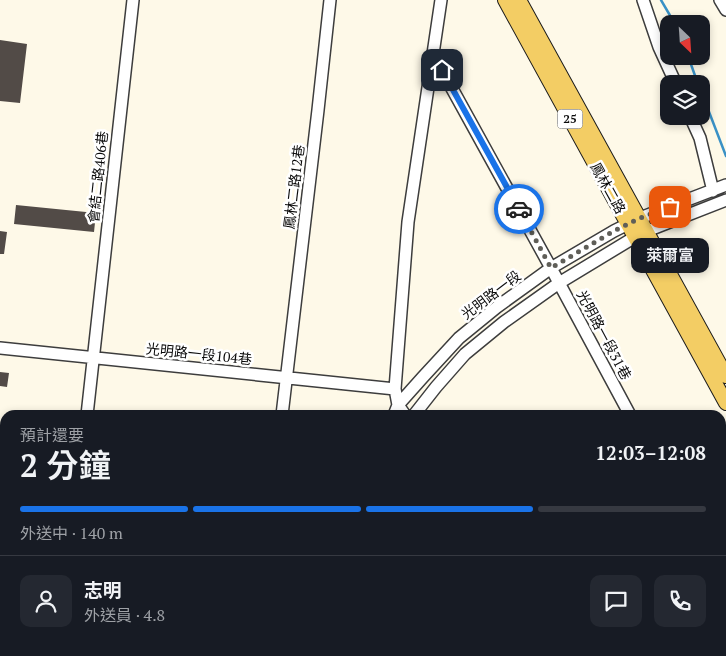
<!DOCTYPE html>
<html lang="zh-TW">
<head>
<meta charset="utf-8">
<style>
	:root { --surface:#171b24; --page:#242831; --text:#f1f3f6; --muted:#9ea1a6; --line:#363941; --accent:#1a73e8 }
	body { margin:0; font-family:"PT Serif","Noto Sans TC",serif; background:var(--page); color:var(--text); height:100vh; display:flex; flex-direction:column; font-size:19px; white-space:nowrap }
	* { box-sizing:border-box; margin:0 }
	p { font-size:16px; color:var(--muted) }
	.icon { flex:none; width:28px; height:28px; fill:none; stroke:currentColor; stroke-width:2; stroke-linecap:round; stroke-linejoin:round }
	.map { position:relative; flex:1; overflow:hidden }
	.sheet { position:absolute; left:0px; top:410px; width:726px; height:246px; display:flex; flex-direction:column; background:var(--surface); border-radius:15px 15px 0 0; box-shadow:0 2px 8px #0003 }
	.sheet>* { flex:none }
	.needle { width:32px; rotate:155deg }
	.buttons { position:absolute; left:660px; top:15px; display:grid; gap:10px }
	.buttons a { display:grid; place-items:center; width:50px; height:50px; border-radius:10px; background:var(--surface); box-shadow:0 2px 8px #0003; font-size:25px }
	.pin { position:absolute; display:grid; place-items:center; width:42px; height:42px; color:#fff; margin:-21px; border-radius:10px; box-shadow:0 2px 8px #0006 }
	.courier { position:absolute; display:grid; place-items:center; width:50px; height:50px; margin:-25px; border:4px solid #1a73e8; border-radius:50%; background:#fff; color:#222; box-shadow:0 1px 6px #0007 }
	.bubble { position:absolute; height:35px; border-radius:10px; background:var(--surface); box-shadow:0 2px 8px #0003; font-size:16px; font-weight:600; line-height:35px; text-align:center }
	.head em { font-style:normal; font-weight:600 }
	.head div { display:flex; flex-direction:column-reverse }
	.head { display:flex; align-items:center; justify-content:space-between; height:85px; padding:0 20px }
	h1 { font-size:32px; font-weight:600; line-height:38px }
	.bar { display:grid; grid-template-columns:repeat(4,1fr); gap:8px 5px; align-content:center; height:60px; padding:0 20px }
	.bar i { height:6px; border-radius:4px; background:var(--line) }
	.bar .on { background:var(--accent) }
	.bar p { grid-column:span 4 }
	.line { display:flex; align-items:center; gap:12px; padding:0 20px; border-top:1px solid var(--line) }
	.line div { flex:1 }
	.round { display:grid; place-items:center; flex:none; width:52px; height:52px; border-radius:10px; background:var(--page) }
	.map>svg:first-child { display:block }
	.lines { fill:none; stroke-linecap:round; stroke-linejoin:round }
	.stream { stroke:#3a91c6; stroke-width:2.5 }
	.building { fill:#524b47 }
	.minor-casing { stroke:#3d3d3d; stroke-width:14 }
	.major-casing { stroke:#1b1b1b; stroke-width:16 }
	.minor { stroke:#fff; stroke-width:11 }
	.major { stroke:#f3cd64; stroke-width:14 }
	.done { stroke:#5f5e58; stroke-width:5; stroke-dasharray:0 9 }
	.route { stroke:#1a73e8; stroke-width:6 }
	.labels { text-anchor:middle; stroke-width:5; stroke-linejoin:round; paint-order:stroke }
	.shield { fill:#fff; stroke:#545454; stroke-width:1 }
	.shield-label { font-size:12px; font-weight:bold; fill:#0a0a0a }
	.street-label { font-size:14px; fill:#0a0a0a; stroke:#fff }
</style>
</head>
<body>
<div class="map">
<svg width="726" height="656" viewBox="0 0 726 656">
	<rect width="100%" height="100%" fill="#fef9e8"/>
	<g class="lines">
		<path class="stream" d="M661,0l14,24
			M688,56l10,28
			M701,91l25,65"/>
	</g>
	<path class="building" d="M0,40l27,4 -7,59 -20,-2z
		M16,205l80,8 -2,19 -80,-8z
		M0,231l7,1 -3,22h-4z
		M0,372l9,1 -2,14 -7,-1z"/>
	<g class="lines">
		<defs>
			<path id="minor" d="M643,0l16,47 17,37
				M720,0l6,10
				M433,54l118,214 79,147
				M690,116l10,22 13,53
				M0,348l395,41
				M87,415l46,-415
				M282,415l36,-305 12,-110
				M394,415l4,-10 25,-28 36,-39 38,-31 54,-39 63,-37 26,-13 86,-33
				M405,415l-7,-10 -3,-16 13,-167 33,-222
				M414,415l22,-28 29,-33 39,-32 55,-39 71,-43 17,-9 79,-31
				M721,586l5,9
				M537,651l3,5
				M63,656v-5
				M255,656v-5
				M352,656l1,-5
				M369,656l1,-5"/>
			<path id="major" d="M505,0l221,403
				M519,0l207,376"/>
		</defs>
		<use href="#minor" class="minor-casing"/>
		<use href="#major" class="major-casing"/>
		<use href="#minor" class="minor"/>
		<use href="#major" class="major"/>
	</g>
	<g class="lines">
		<path class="done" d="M519,209l32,59 63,-37 26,-13 30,-11"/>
		<path class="route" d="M442,70l77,139"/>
	</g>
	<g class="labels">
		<rect class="shield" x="557.5" y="109.5" width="25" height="19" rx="4"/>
		<g class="shield-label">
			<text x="570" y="123">25</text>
		</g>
		<g class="street-label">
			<text transform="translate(98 177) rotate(-84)" y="5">會結二路406巷</text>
			<text transform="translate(294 187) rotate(-83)" y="5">鳳林二路12巷</text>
			<text transform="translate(608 188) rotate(61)" y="5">鳳林二路</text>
			<text transform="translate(491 295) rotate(-37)" y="5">光明路一段</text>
			<text transform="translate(604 335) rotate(62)" y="5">光明路一段31巷</text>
			<text transform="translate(199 354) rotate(6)" y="5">光明路一段104巷</text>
		</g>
	</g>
</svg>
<div class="buttons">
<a><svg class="needle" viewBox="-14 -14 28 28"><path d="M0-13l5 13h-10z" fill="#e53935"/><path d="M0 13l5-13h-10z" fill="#9ea1a6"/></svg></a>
<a><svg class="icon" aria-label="layers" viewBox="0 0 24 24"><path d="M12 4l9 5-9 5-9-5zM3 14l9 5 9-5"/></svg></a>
</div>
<div class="pin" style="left:670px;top:207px;background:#ea580c"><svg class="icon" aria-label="bag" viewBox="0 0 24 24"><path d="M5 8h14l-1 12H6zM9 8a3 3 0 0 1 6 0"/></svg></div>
<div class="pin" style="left:442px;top:70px;background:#1f2937"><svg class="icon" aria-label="home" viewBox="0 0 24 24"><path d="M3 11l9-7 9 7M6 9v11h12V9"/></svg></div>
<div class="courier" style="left:519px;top:209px"><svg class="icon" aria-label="car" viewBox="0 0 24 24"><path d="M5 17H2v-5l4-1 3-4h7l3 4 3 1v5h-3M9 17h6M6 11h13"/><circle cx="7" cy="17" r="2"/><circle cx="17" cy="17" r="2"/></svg></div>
<div class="bubble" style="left:631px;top:238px;width:78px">萊爾富</div>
<section class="sheet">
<div class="head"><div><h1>2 分鐘</h1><p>預計還要</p></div><em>12:03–12:08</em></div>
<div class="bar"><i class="on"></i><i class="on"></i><i class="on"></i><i></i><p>外送中 · 140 m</p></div>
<div class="line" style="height:90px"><a class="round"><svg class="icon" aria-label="person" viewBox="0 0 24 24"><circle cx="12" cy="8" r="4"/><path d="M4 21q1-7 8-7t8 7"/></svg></a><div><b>志明</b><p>外送員 · 4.8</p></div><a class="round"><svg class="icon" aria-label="chat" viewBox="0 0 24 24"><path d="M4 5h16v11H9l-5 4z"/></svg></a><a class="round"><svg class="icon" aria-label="phone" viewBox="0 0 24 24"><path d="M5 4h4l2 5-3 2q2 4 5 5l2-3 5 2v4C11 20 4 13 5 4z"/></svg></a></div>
</section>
</div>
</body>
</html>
